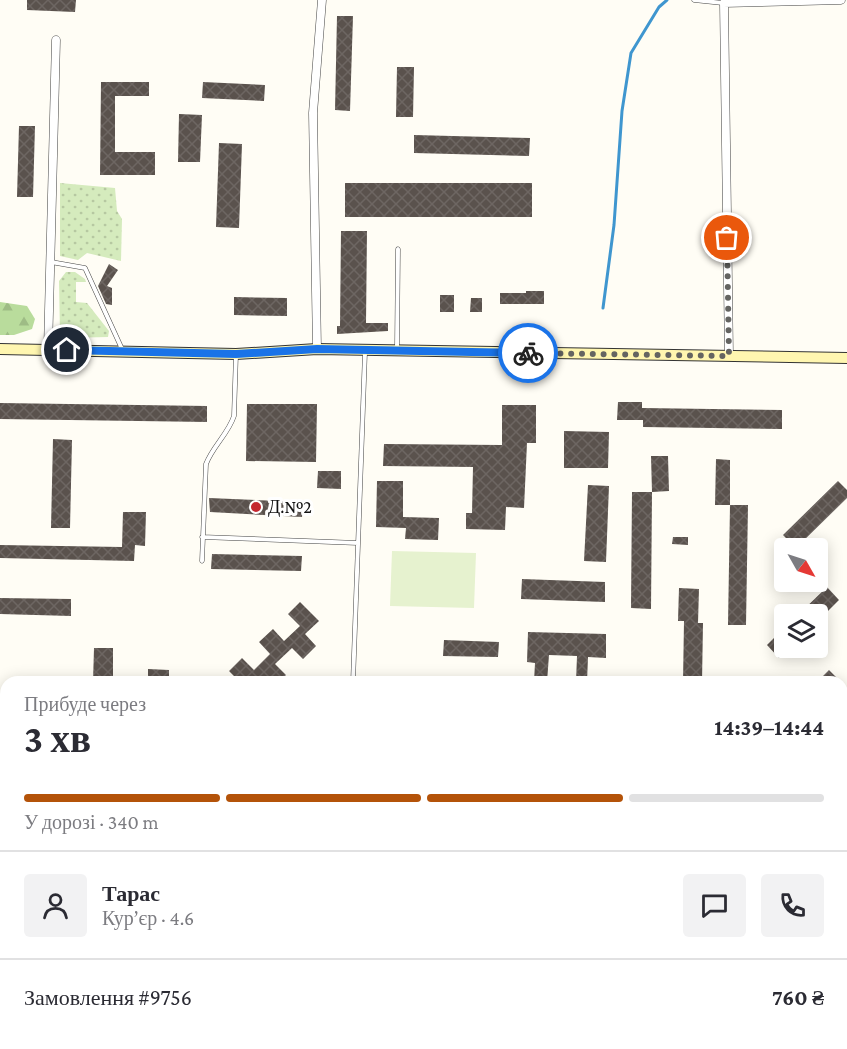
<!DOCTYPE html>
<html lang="uk">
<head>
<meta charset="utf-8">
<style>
	:root { --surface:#fff; --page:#f2f2f3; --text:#2b2b33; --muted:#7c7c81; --line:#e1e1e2; --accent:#b45309 }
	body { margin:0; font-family:"Crimson Pro",serif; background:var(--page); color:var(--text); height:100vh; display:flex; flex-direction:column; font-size:22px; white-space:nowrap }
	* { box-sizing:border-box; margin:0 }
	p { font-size:20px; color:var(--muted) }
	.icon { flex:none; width:33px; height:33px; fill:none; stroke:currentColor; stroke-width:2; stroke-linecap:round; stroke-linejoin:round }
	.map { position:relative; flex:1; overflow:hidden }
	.panel { position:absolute; left:0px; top:676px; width:848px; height:374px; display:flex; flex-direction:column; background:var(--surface); border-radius:18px 18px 0 0; box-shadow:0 3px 15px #0003 }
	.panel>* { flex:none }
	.needle { width:39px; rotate:129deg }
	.fabs { position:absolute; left:774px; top:538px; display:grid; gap:12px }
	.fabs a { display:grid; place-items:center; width:54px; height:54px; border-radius:6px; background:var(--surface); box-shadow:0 3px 15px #0003; font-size:30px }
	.pin { position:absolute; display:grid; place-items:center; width:51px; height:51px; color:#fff; margin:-26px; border:3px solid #fff; border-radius:50%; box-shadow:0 2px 6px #0007 }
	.courier { position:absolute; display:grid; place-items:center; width:60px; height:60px; margin:-30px; border:4px solid #1a73e8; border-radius:50%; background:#fff; color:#222; box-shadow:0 2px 8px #0007 }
	.summary em { font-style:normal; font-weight:700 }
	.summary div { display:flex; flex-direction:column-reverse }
	.summary { display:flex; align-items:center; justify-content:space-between; height:102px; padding:0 24px }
	h1 { font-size:39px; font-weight:700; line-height:45px }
	.bar { display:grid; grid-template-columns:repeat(4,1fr); gap:9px 6px; align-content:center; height:72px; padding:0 24px }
	.bar i { height:8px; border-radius:4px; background:var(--line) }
	.bar .on { background:var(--accent) }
	.bar p { grid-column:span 4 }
	.line { display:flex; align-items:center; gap:15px; padding:0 24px; border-top:2px solid var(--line) }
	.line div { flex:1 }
	.round { display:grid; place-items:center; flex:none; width:63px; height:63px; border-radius:6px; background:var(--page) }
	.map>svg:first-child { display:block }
	.grass { fill:url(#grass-dots) }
	.forest { fill:url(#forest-firs) }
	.pitch { fill:#e6f2cf }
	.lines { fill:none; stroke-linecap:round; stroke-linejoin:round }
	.stream { stroke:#3f96cf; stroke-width:3 }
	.building { fill:url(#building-cross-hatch) }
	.service-casing { stroke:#444; stroke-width:5 }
	.minor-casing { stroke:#444; stroke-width:9 }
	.secondary-casing { stroke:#333; stroke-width:12 }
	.service { stroke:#fff; stroke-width:4 }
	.minor { stroke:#fff; stroke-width:8 }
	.secondary { stroke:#fff6b0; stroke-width:10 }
	.rail-casing { stroke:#c4262e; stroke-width:5 }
	.rail { stroke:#fff; stroke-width:3; stroke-dasharray:9; stroke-linecap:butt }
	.done { stroke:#646461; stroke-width:6; stroke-dasharray:0 10.8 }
	.route { stroke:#1a73e8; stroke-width:8 }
	.poi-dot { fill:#c4262e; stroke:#fff; stroke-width:2 }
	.labels { text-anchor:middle; stroke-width:6; stroke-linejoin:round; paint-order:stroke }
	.poi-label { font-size:18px; fill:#111; stroke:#fff; text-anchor:start }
</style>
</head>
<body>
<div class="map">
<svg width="847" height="1049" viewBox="0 0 847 1049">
	<defs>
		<pattern id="grass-dots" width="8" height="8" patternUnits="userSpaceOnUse" patternTransform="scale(1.5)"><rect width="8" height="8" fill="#d5ebbd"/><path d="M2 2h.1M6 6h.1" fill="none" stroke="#b6c8a1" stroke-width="1.8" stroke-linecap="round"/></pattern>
		<pattern id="forest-firs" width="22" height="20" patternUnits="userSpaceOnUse" patternTransform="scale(1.5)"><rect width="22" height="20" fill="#b9dc9c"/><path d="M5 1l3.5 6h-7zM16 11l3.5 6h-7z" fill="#9ebc85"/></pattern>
		<pattern id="building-cross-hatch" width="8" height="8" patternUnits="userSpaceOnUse" patternTransform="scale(1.5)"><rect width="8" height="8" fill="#5a524d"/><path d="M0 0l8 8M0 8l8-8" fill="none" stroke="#6d6662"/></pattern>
	</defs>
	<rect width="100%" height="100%" fill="#fffdf5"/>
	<path class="grass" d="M60,183l55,5 2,23 5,8 -1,42 -34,-8 -9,7 -18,-4z
		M66,272h9l10,7 1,3h-10v20l11,1 22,28 -1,6 -42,1 -6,-4 -1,-53z"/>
	<path class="forest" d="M0,302l27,4 8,13 -3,10 -18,6h-14z"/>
	<path class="pitch" d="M392,551l84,2 -2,55 -84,-2z"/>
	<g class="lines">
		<path class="stream" d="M603,308l11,-83 8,-114 9,-58 28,-46 8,-7"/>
	</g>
	<path class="building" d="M27,0h49l-1,12 -48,-2z
		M337,16h16l-3,95 -15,-1z
		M397,67h17l-1,50h-17z
		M101,82h48v14h-34v56h40v23h-55z
		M203,82l62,3 -1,16 -62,-3z
		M179,114l23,1 -2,47h-22z
		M19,126h16l-2,71h-16z
		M414,135l116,3 -1,18 -115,-3z
		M219,143l23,1 -3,84 -23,-1z
		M345,183h187v34h-187z
		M341,231h26l-1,92h22v8l-51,3v-8h3z
		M109,264l9,6 -11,16 5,2v17l-6,-1 -8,-18z
		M526,291h18v13h-44v-11h26z
		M440,295h14v17h-14z
		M234,297l53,1v18l-53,-1z
		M471,298h11v14h-12z
		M618,402h24v6l140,2v19l-139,-2v-7h-26z
		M0,403l207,3v16l-207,-3z
		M247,404h70l-1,58 -70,-1z
		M502,405h34v38h-9l-3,65 -18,-1 -1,23 -39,-1v-16h6l1,-46 -90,-1 1,-22 118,1z
		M564,431l45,1 -1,36h-44z
		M53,439l19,1 -2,88h-19z
		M651,456h17l1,35 -17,1z
		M716,459l14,1v45h-15z
		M318,471h23v18l-24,-1z
		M377,481h26v36l36,1 -1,22 -33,-1 1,-11 -30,-1z
		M838,481l9,9v8l-51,50 -13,-13z
		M588,485l21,1 -3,76 -22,-1z
		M632,492h20l-1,117 -20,-1z
		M209,498l95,4 -2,15 -92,-5z
		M730,505h18l-2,120h-18z
		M123,512h23l-1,34 -10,-1 -1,16 -134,-3v-13l122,2z
		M673,537h15v8l-16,-1z
		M212,554l90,2 -1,15 -90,-2z
		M522,579l83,3v20l-84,-3z
		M827,587l12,13 -21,21v-6h-20z
		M679,588l20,1 -1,34h5l-1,59h-19l1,-61h-6z
		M0,598l71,1v17l-71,-2z
		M300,602l19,19 -14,13 11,12 -13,13 -11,-11 -17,16 11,11 -7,7h-10l-6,-6 -7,6h-16l-11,-11 13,-13 12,12 16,-16 -11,-12 14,-13 11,12 16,-15 -12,-12z
		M784,628v20h6l-11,10 -12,-13z
		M528,632l78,2v24l-18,-1 -1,25h-11l1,-26 -28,-1 -2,27h-13l1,-19 -8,-1z
		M444,640l55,2 -1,15 -55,-1z
		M94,648h19v34h-20z
		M148,669l21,1v12h-21z
		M829,670l12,12h-24z"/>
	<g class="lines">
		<defs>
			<path id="service" d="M694,0l29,3
				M51,262l34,6 37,81
				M397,348l1,-99
				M202,537l156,6
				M202,561l4,-97c7,-18 22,-30 28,-48l2,-62
				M353,682l12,-330
				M0,774l6,-7"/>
			<path id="minor" d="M317,349l-4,-236 9,-113
				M48,350l8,-310
				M729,356l-5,-353 117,-3
				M0,736l6,1
				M842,737l5,-7
				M461,1044l9,5
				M511,1049l7,-5"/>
			<path id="secondary" d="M0,349l236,5 81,-5 530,9"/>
		</defs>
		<use href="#service" class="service-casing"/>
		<use href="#minor" class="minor-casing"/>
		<use href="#secondary" class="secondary-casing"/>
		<use href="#service" class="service"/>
		<use href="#minor" class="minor"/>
		<use href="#secondary" class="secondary"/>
		<defs>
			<path id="rail" d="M842,915l5,-6
				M712,1049l6,-5"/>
		</defs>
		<use href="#rail" class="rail-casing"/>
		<use href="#rail" class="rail"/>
	</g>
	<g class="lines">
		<path class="done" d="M528,353l201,3 -2,-118"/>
		<path class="route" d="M67,350l169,4 81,-5 211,4"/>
	</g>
	<circle class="poi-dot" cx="256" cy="507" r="6"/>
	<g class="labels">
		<g class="poi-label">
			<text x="268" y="513">Д.№2</text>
		</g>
	</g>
</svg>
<div class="fabs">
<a><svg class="needle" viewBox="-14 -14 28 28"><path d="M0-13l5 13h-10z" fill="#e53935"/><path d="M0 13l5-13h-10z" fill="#7c7c81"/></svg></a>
<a><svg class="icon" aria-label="layers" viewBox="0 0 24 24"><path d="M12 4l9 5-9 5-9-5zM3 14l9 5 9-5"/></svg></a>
</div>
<div class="pin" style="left:727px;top:238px;background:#ea580c"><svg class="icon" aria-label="bag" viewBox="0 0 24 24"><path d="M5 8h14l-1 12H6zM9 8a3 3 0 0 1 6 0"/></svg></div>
<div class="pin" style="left:67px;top:350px;background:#1f2937"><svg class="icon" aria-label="home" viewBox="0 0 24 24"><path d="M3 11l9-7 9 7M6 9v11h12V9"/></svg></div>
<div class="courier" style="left:528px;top:353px"><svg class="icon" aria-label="bike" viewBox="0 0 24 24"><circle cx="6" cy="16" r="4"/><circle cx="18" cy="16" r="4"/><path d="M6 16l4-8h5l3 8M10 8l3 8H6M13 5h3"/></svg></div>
<section class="panel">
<div class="summary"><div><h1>3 хв</h1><p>Прибуде через</p></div><em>14:39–14:44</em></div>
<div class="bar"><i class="on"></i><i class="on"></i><i class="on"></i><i></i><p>У дорозі · 340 m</p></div>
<div class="line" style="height:108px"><a class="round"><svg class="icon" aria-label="person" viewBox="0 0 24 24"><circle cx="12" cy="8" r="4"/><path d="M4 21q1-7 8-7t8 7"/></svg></a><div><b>Тарас</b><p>Кур’єр · 4.6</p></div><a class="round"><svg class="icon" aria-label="chat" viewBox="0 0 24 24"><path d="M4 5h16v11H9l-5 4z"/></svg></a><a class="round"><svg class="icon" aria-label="phone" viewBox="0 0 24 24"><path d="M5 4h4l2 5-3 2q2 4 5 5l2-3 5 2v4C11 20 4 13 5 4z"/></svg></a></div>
<div class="line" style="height:78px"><div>Замовлення #9756</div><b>760 ₴</b></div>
</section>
</div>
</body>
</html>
